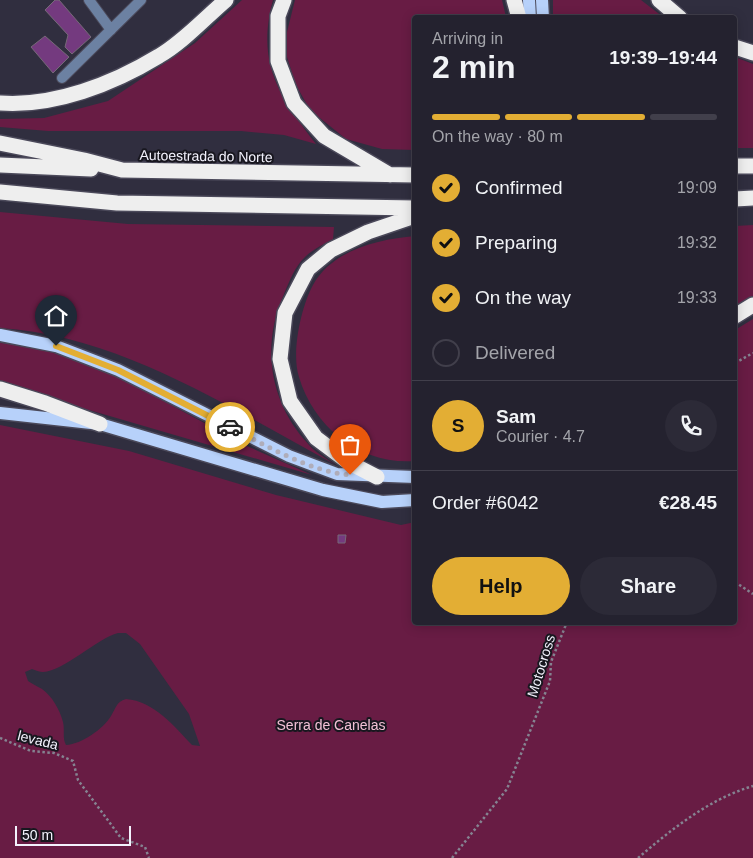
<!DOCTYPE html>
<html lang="en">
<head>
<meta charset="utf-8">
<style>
	:root { --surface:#24222f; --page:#2c2a37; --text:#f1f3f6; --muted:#a3a4aa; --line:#413f4b; --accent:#e3ae34 }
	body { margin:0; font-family:Helvetica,sans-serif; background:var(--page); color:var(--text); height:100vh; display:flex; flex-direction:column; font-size:19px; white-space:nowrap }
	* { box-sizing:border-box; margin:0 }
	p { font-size:16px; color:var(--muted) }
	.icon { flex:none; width:28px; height:28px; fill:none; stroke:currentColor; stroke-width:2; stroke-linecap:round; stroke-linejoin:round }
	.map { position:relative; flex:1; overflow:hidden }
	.drawer { position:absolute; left:412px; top:15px; width:325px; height:610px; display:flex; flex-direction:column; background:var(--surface); border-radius:5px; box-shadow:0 2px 12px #0003,0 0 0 1px var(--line) }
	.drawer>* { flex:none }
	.scale { position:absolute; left:15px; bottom:12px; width:116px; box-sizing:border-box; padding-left:5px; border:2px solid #f3f2fd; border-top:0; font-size:14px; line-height:18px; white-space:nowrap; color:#f3f2fd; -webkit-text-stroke:4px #18171f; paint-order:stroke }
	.pin { position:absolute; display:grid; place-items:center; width:42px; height:42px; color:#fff; margin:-51px -21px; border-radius:50% 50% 50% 0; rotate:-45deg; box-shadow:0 0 5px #0007 }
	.pin .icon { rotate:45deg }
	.courier { position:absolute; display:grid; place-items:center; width:50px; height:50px; margin:-25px; border:4px solid #e3ae34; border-radius:50%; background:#fff; color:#222; box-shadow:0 1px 6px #0007 }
	.summary em { font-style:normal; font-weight:700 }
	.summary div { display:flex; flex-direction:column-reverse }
	.summary { display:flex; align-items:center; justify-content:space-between; height:85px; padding:0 20px }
	h1 { font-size:32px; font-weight:700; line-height:38px }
	.bar { display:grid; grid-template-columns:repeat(4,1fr); gap:8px 5px; align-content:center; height:60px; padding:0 20px }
	.bar i { height:6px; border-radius:4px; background:var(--line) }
	.bar .on { background:var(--accent) }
	.bar p { grid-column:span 4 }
	.line { display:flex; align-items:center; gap:12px; padding:0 20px; border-top:1px solid var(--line) }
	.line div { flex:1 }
	.round { display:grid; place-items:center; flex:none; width:52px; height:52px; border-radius:26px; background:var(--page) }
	ol { padding:0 20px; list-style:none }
	li { display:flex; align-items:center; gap:15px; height:55px }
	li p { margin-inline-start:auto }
	li .icon { padding:5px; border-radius:50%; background:var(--accent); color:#111; stroke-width:4 }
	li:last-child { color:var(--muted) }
	li i { width:28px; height:28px; border:2px solid var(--line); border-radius:50% }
	.action { display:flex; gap:10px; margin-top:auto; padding:10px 20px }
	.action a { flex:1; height:58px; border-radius:30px; background:var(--accent); color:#111; font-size:20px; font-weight:700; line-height:58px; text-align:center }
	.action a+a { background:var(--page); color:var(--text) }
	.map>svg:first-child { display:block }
	.green { fill:#681c44; fill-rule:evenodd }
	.building { fill:#743a7f; stroke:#766978 }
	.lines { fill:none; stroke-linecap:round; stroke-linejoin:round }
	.street-casing { stroke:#4b495a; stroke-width:12 }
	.primary-casing { stroke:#4b495a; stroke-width:15 }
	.highway-casing { stroke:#4b495a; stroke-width:18 }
	.path { stroke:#858391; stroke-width:2.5; stroke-dasharray:2.5 2.5; stroke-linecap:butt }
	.street { stroke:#6c81a2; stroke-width:10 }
	.primary { stroke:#b7d1fa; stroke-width:12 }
	.highway { stroke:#eee; stroke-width:15 }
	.done { stroke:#afadba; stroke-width:5; stroke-dasharray:0 9 }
	.route { stroke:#e3ae34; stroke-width:6 }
	.labels { text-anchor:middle; stroke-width:4; stroke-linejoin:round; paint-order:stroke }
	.street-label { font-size:14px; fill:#f3f2fd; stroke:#18171f }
	.park-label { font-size:14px; fill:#f2c0d5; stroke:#18171f }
</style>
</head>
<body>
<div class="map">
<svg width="753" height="858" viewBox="0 0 753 858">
	<rect width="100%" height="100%" fill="#302e3f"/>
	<path class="green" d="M242,0h31c-17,63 6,96 43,144l-32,-9 -43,-4h-193l-48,-4v-8l44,-1 64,-17 87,-58z
		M295,0h207l4,17 -91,1v132l-33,-1 -36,-10 -36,-29 -14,-25 -9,-28v-25z
		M553,0h88l22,17h-110z
		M735,57l18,7v84h-18z
		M0,212l128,12 206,3 -1,12c-9,5 -21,11 -28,18 -10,9 -16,25 -21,37 -23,51 -15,109 25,151 7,8 18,14 27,20 -103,-55 -216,-130 -336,-137z
		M753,225v74l-18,11v-84z
		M415,236v225c-54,4 -101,-33 -116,-84 -8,-24 2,-70 14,-92 19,-35 66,-46 102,-49z
		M753,319v539h-753v-433l129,26 147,44 125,30 14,-3v100h320v-292zM118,633h8l14,11 49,70 11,32 -8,-1c-17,-18 -38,-44 -66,-46 -10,3 -10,9 -15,17 -8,13 -29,28 -45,29 -4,-7 -1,-14 -3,-23 -3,-12 -11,-26 -21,-33 -5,-3 -10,-5 -14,-8l-3,-9 7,-3c3,1 8,3 11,3 21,-1 55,-34 75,-39z
		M0,343l19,1 52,10 46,22 132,71 63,28 -312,-91z"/>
	<path class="building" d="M55,0h4l32,37 -19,17 -7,-7 3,-12 -23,-25z
		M45,36l24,21 -16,16 -22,-26z
		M338,535h8l-1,8h-7z"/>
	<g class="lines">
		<defs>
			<path id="street" d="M89,0l22,30
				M62,78l79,-78"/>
			<path id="primary" d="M529,0l1,18
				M542,0l1,18
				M0,335l56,11 62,24 171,86 48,18 78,3
				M0,413l100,11 223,66 59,12 33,-2"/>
			<path id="highway" d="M284,0l-6,16v45l16,42 30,33 66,39
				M514,0l5,18
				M659,0l21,18
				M735,47l18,6
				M0,103c54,4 113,-19 159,-47 23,-13 46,-38 67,-56
				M0,143l84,17 38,10 293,5
				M0,165l91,4
				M735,166h18
				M0,192l117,11 298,5
				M735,199l18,-1
				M735,316l18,-11
				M0,389l45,14 55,21
				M377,477l-29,-15 -32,-24 -26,-37 -10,-42 5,-46 23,-44 23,-19 37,-18 47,-16"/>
		</defs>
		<use href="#street" class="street-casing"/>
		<use href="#primary" class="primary-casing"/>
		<use href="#highway" class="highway-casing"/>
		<path class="path" d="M735,363l18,-10
			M735,582l18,12
			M0,738l31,13 23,2 19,8 5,19 43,58 24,9 4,11
			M452,858l55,-69 43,-108 1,-19 16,-40
			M638,858c34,-29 71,-59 115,-72"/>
		<use href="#street" class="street"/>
		<use href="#primary" class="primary"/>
		<use href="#highway" class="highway"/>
	</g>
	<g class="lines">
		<path class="done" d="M230,427c35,18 81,45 120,48"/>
		<path class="route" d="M56,346l62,24 112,57"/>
	</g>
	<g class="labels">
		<g class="street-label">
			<text transform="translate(206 156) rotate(1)" y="5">Autoestrada do Norte</text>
			<text transform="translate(541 666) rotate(-73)" y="5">Motocross</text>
			<text transform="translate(38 740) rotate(14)" y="5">levada</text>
		</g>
		<g class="park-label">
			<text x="331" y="730">Serra de Canelas</text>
		</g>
	</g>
</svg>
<div class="scale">50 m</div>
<div class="pin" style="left:350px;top:475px;background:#ea580c"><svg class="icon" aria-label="bag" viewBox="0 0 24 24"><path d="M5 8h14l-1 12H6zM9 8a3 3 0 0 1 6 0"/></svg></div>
<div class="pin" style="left:56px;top:346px;background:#1f2937"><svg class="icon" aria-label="home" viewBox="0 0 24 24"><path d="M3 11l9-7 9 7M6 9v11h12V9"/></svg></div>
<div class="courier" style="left:230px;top:427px"><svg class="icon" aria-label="car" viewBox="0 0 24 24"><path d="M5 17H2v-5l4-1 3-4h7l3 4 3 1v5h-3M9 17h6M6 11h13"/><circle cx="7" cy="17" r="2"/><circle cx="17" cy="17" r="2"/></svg></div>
<section class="drawer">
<div class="summary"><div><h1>2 min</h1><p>Arriving in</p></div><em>19:39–19:44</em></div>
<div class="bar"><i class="on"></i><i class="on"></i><i class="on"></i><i></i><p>On the way · 80 m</p></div>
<ol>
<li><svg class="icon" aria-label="check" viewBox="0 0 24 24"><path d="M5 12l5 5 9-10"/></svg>Confirmed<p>19:09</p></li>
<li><svg class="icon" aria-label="check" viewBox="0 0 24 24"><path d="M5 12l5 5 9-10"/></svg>Preparing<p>19:32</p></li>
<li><svg class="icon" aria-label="check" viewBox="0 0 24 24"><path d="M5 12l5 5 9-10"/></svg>On the way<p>19:33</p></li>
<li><i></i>Delivered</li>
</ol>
<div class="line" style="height:90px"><b class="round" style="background:var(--accent);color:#111">S</b><div><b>Sam</b><p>Courier · 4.7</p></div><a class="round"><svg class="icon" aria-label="phone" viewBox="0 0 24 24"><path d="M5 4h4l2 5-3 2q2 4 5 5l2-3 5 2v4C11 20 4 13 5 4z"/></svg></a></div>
<div class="line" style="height:65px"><div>Order #6042</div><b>€28.45</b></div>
<div class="action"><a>Help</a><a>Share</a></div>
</section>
</div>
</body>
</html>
